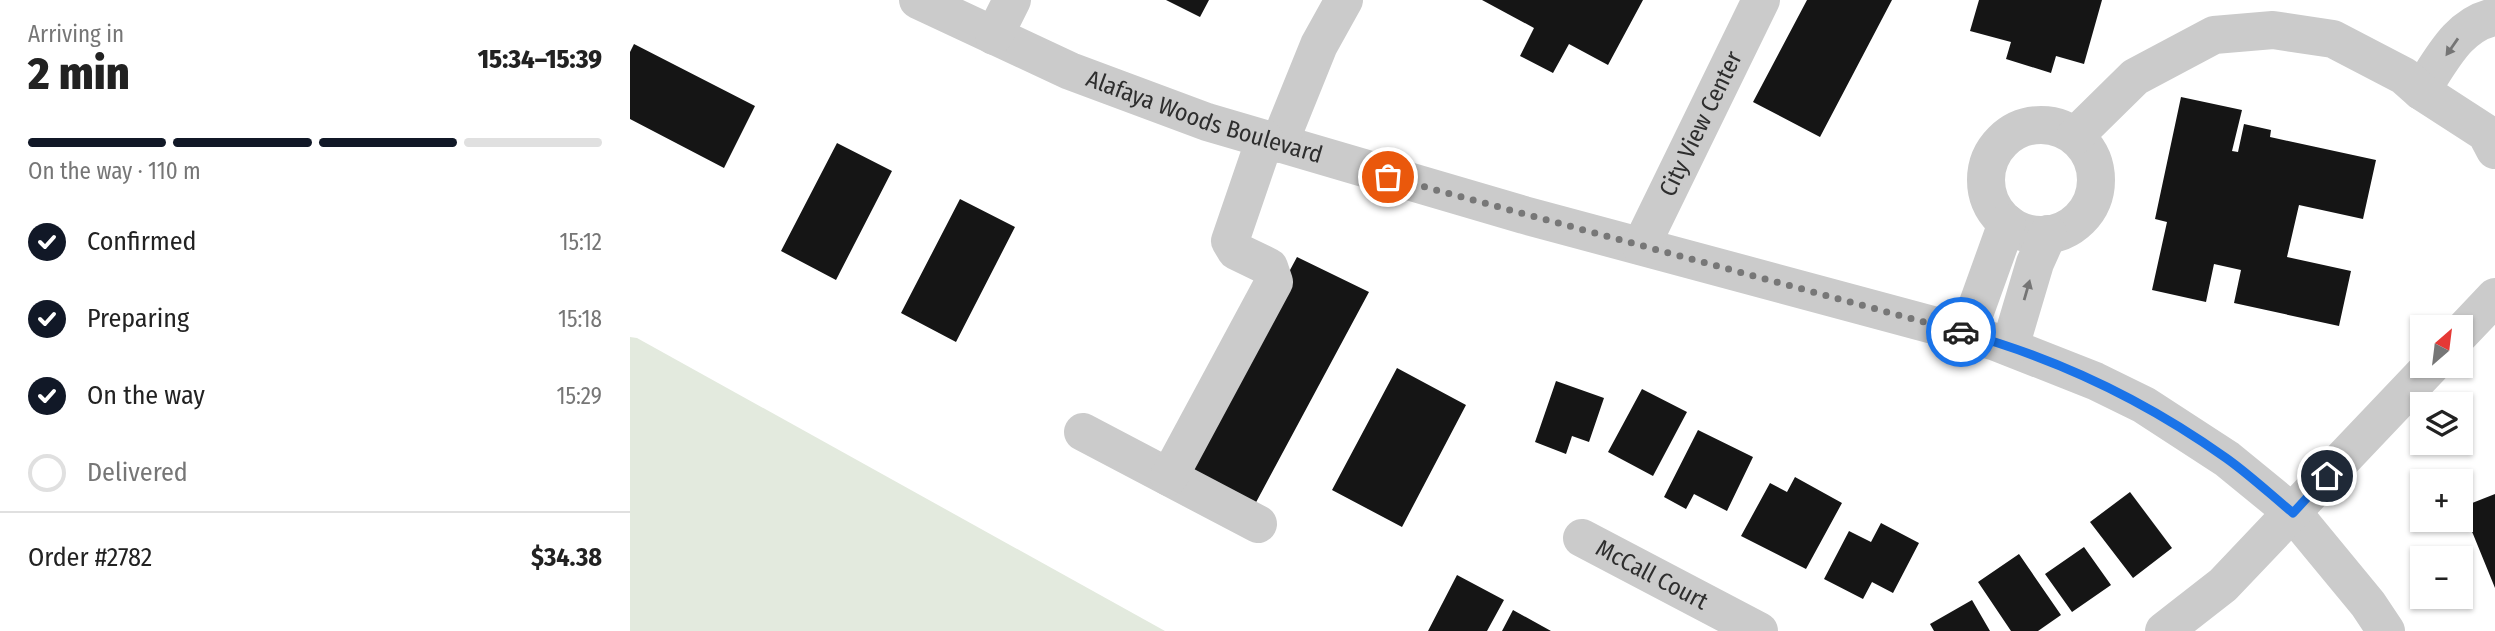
<!DOCTYPE html>
<html lang="en">
<head>
<meta charset="utf-8">
<style>
	:root { --surface:#fff; --page:#f6f6f6; --text:#222; --muted:#767676; --line:#e0e0e0; --accent:#111827 }
	body { margin:0; font-family:"Fira Sans Condensed",sans-serif; background:var(--page); color:var(--text); height:100vh; display:flex; flex-direction:column; font-size:26px; white-space:nowrap }
	* { box-sizing:border-box; margin:0 }
	p { font-size:23px; color:var(--muted) }
	.icon { flex:none; width:38px; height:38px; fill:none; stroke:currentColor; stroke-width:2; stroke-linecap:round; stroke-linejoin:round }
	.map { position:relative; flex:1; overflow:hidden }
	.drawer { display:flex; flex-direction:column; background:var(--surface); width:630px }
	.drawer>* { flex:none }
	.needle { width:46px; rotate:28deg }
	.controls { position:absolute; left:1780px; top:315px; display:grid; gap:14px }
	.controls a { display:grid; place-items:center; width:63px; height:63px; border-radius:0px; background:var(--surface); box-shadow:0 2px 5px #0004; font-size:35px }
	.pin { position:absolute; display:grid; place-items:center; width:60px; height:60px; color:#fff; margin:-30px; border:4px solid #fff; border-radius:50%; box-shadow:0 2px 7px #0007 }
	.courier { position:absolute; display:grid; place-items:center; width:70px; height:70px; margin:-35px; border:5px solid #1a73e8; border-radius:50%; background:#fff; color:#222; box-shadow:0 2px 9px #0007 }
	.headline em { font-style:normal; font-weight:800 }
	.headline div { display:flex; flex-direction:column-reverse }
	.headline { display:flex; align-items:center; justify-content:space-between; height:119px; padding:0 28px }
	h1 { font-size:46px; font-weight:800; line-height:52px }
	.bar { display:grid; grid-template-columns:repeat(4,1fr); gap:10px 7px; align-content:center; height:84px; padding:0 28px }
	.bar i { height:9px; border-radius:5px; background:var(--line) }
	.bar .on { background:var(--accent) }
	.bar p { grid-column:span 4 }
	.line { display:flex; align-items:center; gap:18px; padding:0 28px; border-top:2px solid var(--line) }
	.line div { flex:1 }
	ol { padding:0 28px; list-style:none }
	li { display:flex; align-items:center; gap:21px; height:77px }
	li p { margin-inline-start:auto }
	li .icon { padding:7px; border-radius:50%; background:var(--accent); color:#fff; stroke-width:4 }
	li:last-child { color:var(--muted) }
	li i { width:38px; height:38px; border:4px solid var(--line); border-radius:50% }
	main { display:flex; flex:1; min-height:0 }
	.map>svg:first-child { display:block }
	.green { fill:#e3eade }
	.building { fill:#151515 }
	.lines { fill:none; stroke-linecap:round; stroke-linejoin:round }
	.minor { stroke:#cbcbcb; stroke-width:38 }
	.oneway { fill:#757575 }
	.done { stroke:#777; stroke-width:7; stroke-dasharray:0 12.6 }
	.route { stroke:#1a73e8; stroke-width:9 }
	.labels { text-anchor:middle; stroke-width:7; stroke-linejoin:round; paint-order:stroke }
	.street-label { font-size:24px; fill:#2e2e2e; stroke:#fff }
</style>
</head>
<body>
<main>
<section class="drawer">
<div class="headline"><div><h1>2 min</h1><p>Arriving in</p></div><em>15:34–15:39</em></div>
<div class="bar"><i class="on"></i><i class="on"></i><i class="on"></i><i></i><p>On the way · 110 m</p></div>
<ol>
<li><svg class="icon" aria-label="check" viewBox="0 0 24 24"><path d="M5 12l5 5 9-10"/></svg>Confirmed<p>15:12</p></li>
<li><svg class="icon" aria-label="check" viewBox="0 0 24 24"><path d="M5 12l5 5 9-10"/></svg>Preparing<p>15:18</p></li>
<li><svg class="icon" aria-label="check" viewBox="0 0 24 24"><path d="M5 12l5 5 9-10"/></svg>On the way<p>15:29</p></li>
<li><i></i>Delivered</li>
</ol>
<div class="line" style="height:91px"><div>Order #2782</div><b>$34.38</b></div>
</section>
<div class="map">
<svg width="1865" height="631" viewBox="0 0 1865 631">
	<rect width="100%" height="100%" fill="#fff"/>
	<path class="green" d="M0,337l7,1 528,293h-535z"/>
	<path class="building" d="M536,0h43l-9,17z
		M852,0h161l-35,65 -39,-21 -16,29 -33,-17 14,-28z
		M1177,0h85l-72,137 -67,-35z
		M1349,0h123l-18,64 -28,-8 -5,17 -45,-14 5,-17 -41,-11z
		M4,44l121,62 -31,62 -94,-49v-67z
		M1551,97l61,13 -10,41 6,1 6,-28 27,6 -1,7 106,23 -13,59 -64,-14 -12,52 64,14 -12,55 -105,-23 7,-33 -27,-6 -8,38 -54,-12 15,-68 -12,-3z
		M207,143l55,28 -56,109 -55,-29z
		M330,199l55,28 -59,115 -55,-29z
		M667,257l72,35 -116,216 -71,-37z
		M767,368l69,37 -64,122 -70,-37z
		M926,381l48,17 -15,44 -17,-6 -6,18 -31,-12z
		M1012,389l45,23 -34,64 -45,-24z
		M1068,430l55,27 -26,54 -33,-17 -8,15 -22,-12z
		M1165,477l47,26 -36,66 -65,-33 29,-53 17,9z
		M1500,492l42,56 -39,30 -43,-56z
		M1865,494v94l-33,-81z
		M1251,523l38,20 -26,50 -21,-11 -9,17 -39,-20 25,-48 22,11z
		M1454,547l27,38 -39,27 -27,-38z
		M1389,554l42,61 -23,16h-27l-33,-49z
		M827,575l47,25 -17,31h-59z
		M1342,600l18,31h-56l-4,-7z
		M883,610l38,21h-49z"/>
	<g class="lines">
		<g class="minor">
			<path id="s1" d="M288,0l152,71 137,51 317,93 472,127 99,39 49,24 83,54 66,54 75,91 18,27"/>
			<path d="M364,36l18,-36"/>
			<path d="M1791,91c19,-28 37,-68 74,-74"/>
			<circle cx="1411" cy="180" r="55"/>
			<path d="M1445,136l60,-59 79,-42 59,-5 60,9 71,37 17,15 65,42 9,17"/>
			<path d="M649,144l40,-99 25,-45"/>
			<path id="s2" d="M1011,246l120,-246"/>
			<path d="M1337,334l40,-111"/>
			<path d="M1830,334l35,-37"/>
			<path d="M1380,347l25,-84 13,-29"/>
			<path d="M453,432l175,92"/>
			<path d="M539,477l105,-195 -5,-15 -33,-16 -6,-10 35,-102"/>
			<path id="s3" d="M952,538l177,93"/>
			<path d="M1534,631l59,-46 208,-219"/>
		</g>
	</g>
	<defs><path id="oneway-solid" d="M-6-.8H1V-3.2L6.5 0L1 3.2V.8H-6Z" transform="scale(1.75)"/></defs>
	<g class="oneway">
		<use href="#oneway-solid" transform="translate(1822 47) rotate(125)"/>
		<use href="#oneway-solid" transform="translate(1397 290) rotate(-74)"/>
	</g>
	<g class="lines">
		<path class="done" d="M758,177l573,155"/>
		<path class="route" d="M1331,332c95,26 185,69 265,126 24,17 45,37 67,55l34,-37"/>
	</g>
	<g class="labels">
		<g class="street-label">
			<text dy="8" stroke="none"><textPath href="#s1" startOffset="310">Alafaya Woods Boulevard</textPath></text>
			<text dy="8" stroke="none"><textPath href="#s2" startOffset="136">City View Center</textPath></text>
			<text dy="8" stroke="none"><textPath href="#s3" startOffset="79">McCall Court</textPath></text>
		</g>
	</g>
</svg>
<div class="controls">
<a><svg class="needle" viewBox="-14 -14 28 28"><path d="M0-13l5 13h-10z" fill="#e53935"/><path d="M0 13l5-13h-10z" fill="#767676"/></svg></a>
<a><svg class="icon" aria-label="layers" viewBox="0 0 24 24"><path d="M12 4l9 5-9 5-9-5zM3 14l9 5 9-5"/></svg></a>
<a>+</a>
<a>−</a>
</div>
<div class="pin" style="left:758px;top:177px;background:#ea580c"><svg class="icon" aria-label="bag" viewBox="0 0 24 24"><path d="M5 8h14l-1 12H6zM9 8a3 3 0 0 1 6 0"/></svg></div>
<div class="pin" style="left:1697px;top:476px;background:#1f2937"><svg class="icon" aria-label="home" viewBox="0 0 24 24"><path d="M3 11l9-7 9 7M6 9v11h12V9"/></svg></div>
<div class="courier" style="left:1331px;top:332px"><svg class="icon" aria-label="car" viewBox="0 0 24 24"><path d="M5 17H2v-5l4-1 3-4h7l3 4 3 1v5h-3M9 17h6M6 11h13"/><circle cx="7" cy="17" r="2"/><circle cx="17" cy="17" r="2"/></svg></div>
</div>
</main>
</body>
</html>
